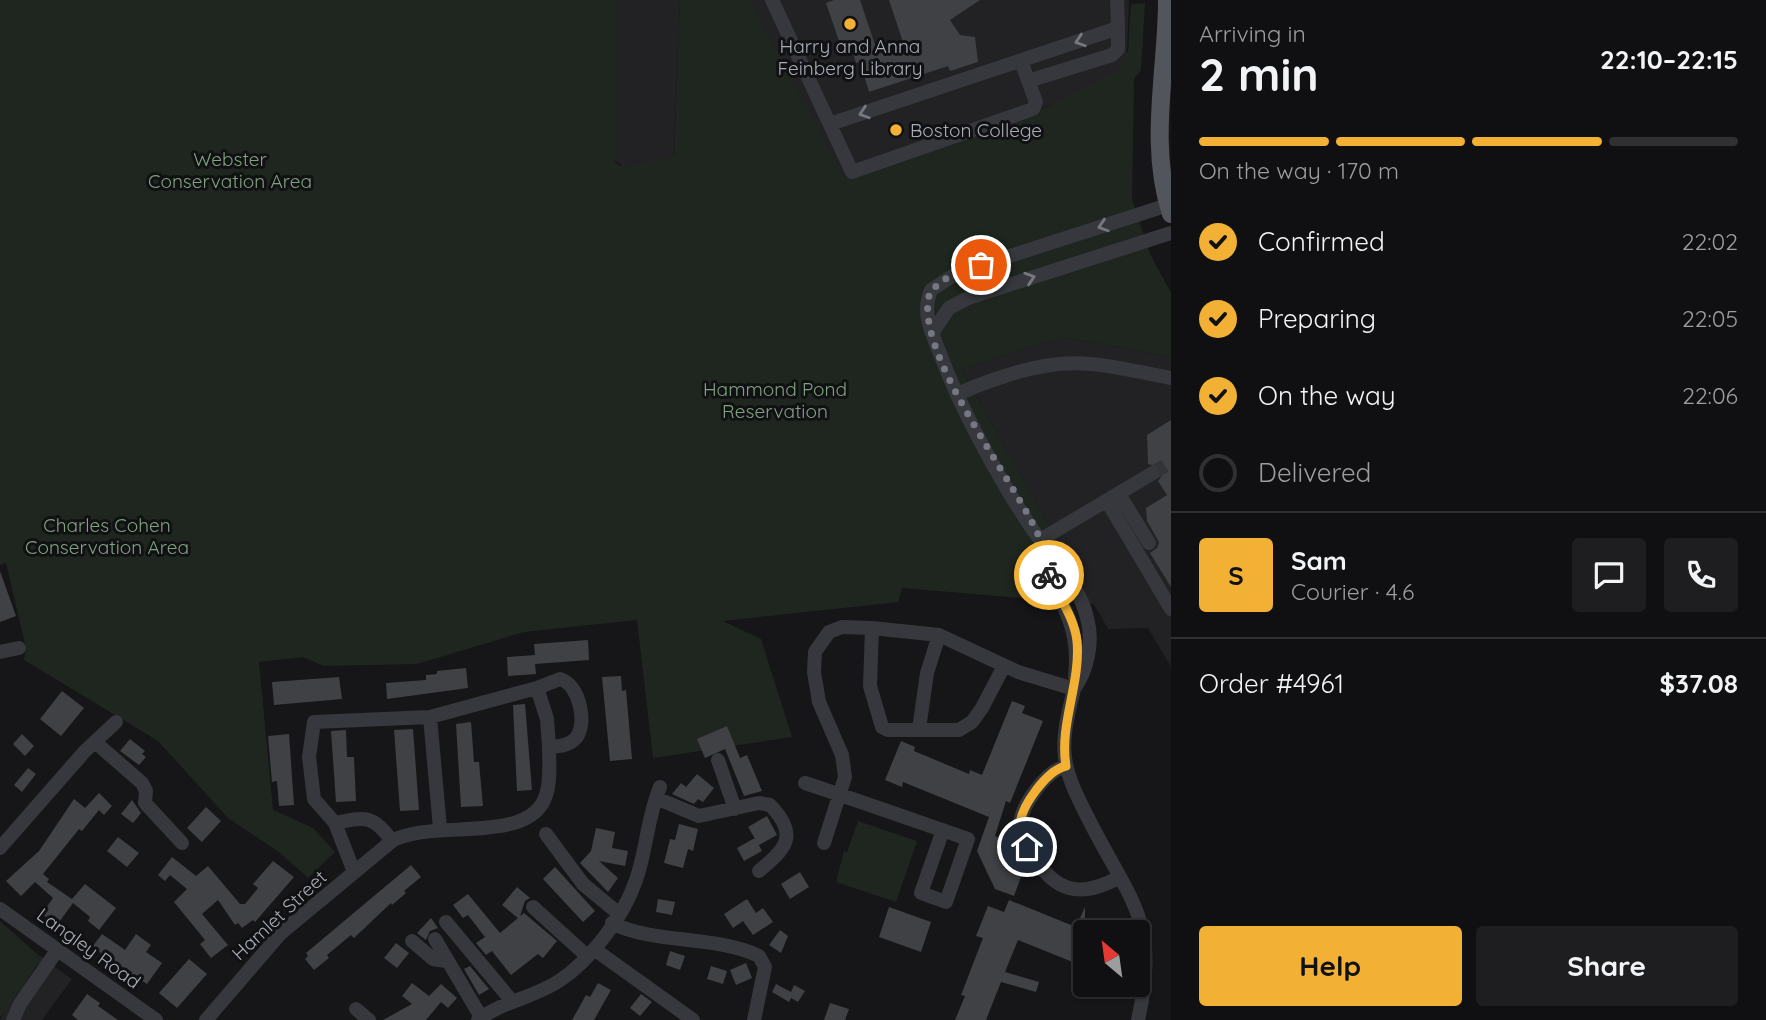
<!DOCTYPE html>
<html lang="en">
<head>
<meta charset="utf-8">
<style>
	:root { --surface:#101012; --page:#1e1e20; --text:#f1f3f6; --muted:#9c9d9f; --line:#303032; --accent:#f2b134 }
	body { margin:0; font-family:Quicksand,sans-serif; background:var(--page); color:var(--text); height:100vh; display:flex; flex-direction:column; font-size:26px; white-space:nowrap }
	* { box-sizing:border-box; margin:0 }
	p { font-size:23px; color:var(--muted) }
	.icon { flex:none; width:38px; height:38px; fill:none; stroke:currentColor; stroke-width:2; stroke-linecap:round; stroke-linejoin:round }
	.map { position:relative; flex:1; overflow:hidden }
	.panel { display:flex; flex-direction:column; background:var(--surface); width:595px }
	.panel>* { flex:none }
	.needle { width:46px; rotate:331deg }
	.controls { position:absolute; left:1073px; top:920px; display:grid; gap:14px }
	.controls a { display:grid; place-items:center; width:77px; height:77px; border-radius:7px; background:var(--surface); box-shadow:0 2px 5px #0004,0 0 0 2px var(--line); font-size:35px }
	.pin { position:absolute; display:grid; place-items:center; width:60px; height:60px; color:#fff; margin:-30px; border:4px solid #fff; border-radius:50%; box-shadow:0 2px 7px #0007 }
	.courier { position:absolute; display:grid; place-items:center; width:70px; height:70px; margin:-35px; border:5px solid #f2b134; border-radius:50%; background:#fff; color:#222; box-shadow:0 2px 9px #0007 }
	.headline em { font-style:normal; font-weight:700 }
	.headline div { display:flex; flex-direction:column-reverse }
	.headline { display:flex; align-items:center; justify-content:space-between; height:119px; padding:0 28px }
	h1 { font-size:46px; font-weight:700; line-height:52px }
	.bar { display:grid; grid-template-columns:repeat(4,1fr); gap:10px 7px; align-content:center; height:84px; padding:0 28px }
	.bar i { height:9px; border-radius:5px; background:var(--line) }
	.bar .on { background:var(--accent) }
	.bar p { grid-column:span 4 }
	.line { display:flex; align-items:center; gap:18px; padding:0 28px; border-top:2px solid var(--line) }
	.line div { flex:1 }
	.round { display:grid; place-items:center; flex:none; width:74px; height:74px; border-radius:7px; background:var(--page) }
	ol { padding:0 28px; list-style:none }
	li { display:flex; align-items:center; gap:21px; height:77px }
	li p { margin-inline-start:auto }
	li .icon { padding:7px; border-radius:50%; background:var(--accent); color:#111; stroke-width:4 }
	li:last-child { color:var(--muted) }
	li i { width:38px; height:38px; border:4px solid var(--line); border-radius:50% }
	.primary-button { display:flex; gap:14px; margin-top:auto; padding:14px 28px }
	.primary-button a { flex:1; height:80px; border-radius:7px; background:var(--accent); color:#111; font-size:28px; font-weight:700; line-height:80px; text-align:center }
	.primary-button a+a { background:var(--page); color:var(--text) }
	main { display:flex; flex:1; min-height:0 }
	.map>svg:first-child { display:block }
	.built { fill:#222225 }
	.green { fill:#1e261f }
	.building { fill:#404145 }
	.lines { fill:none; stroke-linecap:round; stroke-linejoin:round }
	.minor-tunnel { stroke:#333438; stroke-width:14; stroke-dasharray:14 7; stroke-linecap:butt }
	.minor { stroke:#37383d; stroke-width:14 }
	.major { stroke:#53555c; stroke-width:18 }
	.oneway { stroke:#757881 }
	.done { stroke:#757880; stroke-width:7; stroke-dasharray:0 12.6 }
	.route { stroke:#f2b134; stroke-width:9 }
	.poi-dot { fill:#f2b134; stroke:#111113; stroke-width:2.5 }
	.labels { text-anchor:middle; stroke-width:6; stroke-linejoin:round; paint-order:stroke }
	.poi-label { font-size:19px; fill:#a8adb8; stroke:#111113 }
	.park-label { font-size:19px; fill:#7fa381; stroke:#111113 }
	.street-label { font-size:19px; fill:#a8adb8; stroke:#111113 }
</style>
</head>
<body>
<main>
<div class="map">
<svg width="1171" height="1020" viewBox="0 0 1171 1020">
	<rect width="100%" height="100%" fill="#161618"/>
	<path class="built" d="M565,0h115l-7,171 -48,-3 -12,-9z
		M746,0h383l-3,78 -290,103z
		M1063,337l108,20v310l-23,-39 -40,1 -147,-260z
		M36,953l36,26 -30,41h-42l6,-14 32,-40z"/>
	<path class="green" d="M0,0h617l-2,162 5,4 54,-9 6,-157h70l94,178 202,-71 71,-37 11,-19 3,-47 14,-1 -4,67 -7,9 -2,120 18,55 21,39v64l-108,-20 -102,32 133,235 -192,-16 -4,14 -175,19 38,18 31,98 -139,21 -16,-138 -113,12 -107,32 -93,2 -21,-9 -44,5 14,148 40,18 22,24 -27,26 -29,-26 -50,-33 -71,-78 -134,-81 2,-12 -20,-85 -6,2z
		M858,821l59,20 -21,61 -60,-20 8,-31 3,1z
		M0,921l36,32 3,10 -39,54z"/>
	<path class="building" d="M834,0h26l18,54 26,-9 -15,-45h91l-30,20 10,15 15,2 3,25 -28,9 -2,-5 -79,26 -9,-30 -4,1 -4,-13 -9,3 -17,-50z
		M1171,420v167l-21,-34 7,-5 2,-6 -12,-21 -1,-13 21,-13 -9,-14 5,-7 -2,-6 -13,-4 -1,-29z
		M0,571l16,45 -16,6z
		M588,640l1,20 -54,4 1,10 -28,2 -1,-19 28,-2 -1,-11z
		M466,668l2,20 -81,11 -1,-16 40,-3v-5l11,-1v-3z
		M621,676l1,15 4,-1 6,69 -22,2 -8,-84z
		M339,677l3,22 -68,6 -2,-23z
		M62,691l22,17 -23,28 -21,-17z
		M1012,701l13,5 -3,7 21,8 -33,82 -4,-2 -11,35 19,7 12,20 -12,33 -19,-7 -18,-38 12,-34 -86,-35 -1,5 -17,-7 16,-39 14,6 -1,4 55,23 1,-4 12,5z
		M525,704l7,86 -15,1 -4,-86z
		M471,722l3,40h5l4,44 -22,1 -5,-83z
		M727,726l13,32 7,-3 15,36 -18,5 -19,-47 -20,9 -8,-19z
		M413,729l6,81 -19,1 -6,-81z
		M346,730l1,27h7l2,44 -20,1 -5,-71z
		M22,734l12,12 -9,10 -12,-12z
		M289,734l5,71 -15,1 -2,-25 -5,1 -4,-46z
		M130,739l15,12 -3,3 4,3 -7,8 -19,-14z
		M28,768l8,6 -14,18 -8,-7z
		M697,774l17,14 -11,14 -5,-3 -4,5 -22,-10 9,-11 5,4z
		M99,793l13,13 -8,9 -5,-5 -17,21 -3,-2 -36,45 6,5 -2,3 25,17 13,-15 31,24 -17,22 -11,-9 2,-4 -17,-14 -16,22 -15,-11 11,-16 -18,-16 -14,14 -15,-15 33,-30 35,-52 11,9z
		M132,800l9,13 -8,10 -12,-9z
		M206,807l15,14 -19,21 -15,-14z
		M767,816l10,19 -18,10 -11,-18z
		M679,824l19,5 -5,22 -5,-2 -5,19 -19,-5 6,-24 5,1z
		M596,828l19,4 -3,16 16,3 -3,15 -26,-5 19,17 -10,14 -28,-29 11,-12z
		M118,837l21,16 -12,14 -20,-16z
		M755,838l7,13 -18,10 -7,-13z
		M172,857l24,19 12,-10 32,38h5l13,-16 -5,-4 20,-23 21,16 -39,45 -2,-2 -11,8 -4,-5 -3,2 -17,-25 -16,14 26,31 -17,13 -11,-14 5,-4 -31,-38 13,-13 -17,-14 -5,6 -7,-6z
		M411,865l10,12 -17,14 2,2 -14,12 -1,-2 -37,35 -3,-3 -24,20 2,3 -15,12 -9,-11 3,-3 -2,-3z
		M555,867l40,44 -12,11 -40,-43z
		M800,872l9,15 -19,12 -9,-15z
		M517,887l13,11 -5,3 -5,15 4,-3 33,28 -14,17 -5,-4 -27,21 -19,-24 -6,4 -10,-12 9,-6 -17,-22 -5,3 -10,-13 15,-11 32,39 18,-15 -16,-13z
		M658,899l17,3 -3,13 -16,-3z
		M747,899l9,14 7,-5 10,14 -20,13 -10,-14 -10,7 -9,-14z
		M1009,900l67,27 9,-20v16l23,10h-23v34l-67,-27 -13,32 34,10 -3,10 -35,-10 -15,38h-31l10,-24 -4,-1 22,-57 -7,-2 12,-30 16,6z
		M889,907l42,15 -10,30 -42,-15z
		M431,918l7,10 -8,3 -4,9 -9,-7z
		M780,930l8,6 -7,17 -12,-8z
		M102,934l23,16 11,-16 15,11 -5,7 16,11 -15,21 -55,-37z
		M396,943l13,10 -12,15 -13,-10z
		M670,951l15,5 -5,14 -14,-5z
		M189,959l18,15 -30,34 -18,-15z
		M746,963l6,15 -16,7 -6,-15z
		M470,966l19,23 -10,6 -15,-26z
		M711,966l16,5 -4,13 -16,-5z
		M412,983l17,13 12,-12 16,14 -9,10 -7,-6 -15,18h-43l29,-16 -10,-8z
		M598,983l13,7 -17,30h-22l14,-25 4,2z
		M776,984l15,8 3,-7 11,6 -7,11 -7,-4 -2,4 -17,-10z
		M87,994l13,9 -2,3 20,14h-40l-6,-5z
		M641,994l11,8 -12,14 -10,-8z
		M830,1003l19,6 -4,11h-21z"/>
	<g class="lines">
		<path class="minor-tunnel" d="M1153,473l15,-9"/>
		<path class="minor" d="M772,0l80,172 181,-63 3,-7 -15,-41
			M1028,81l84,-26 6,-6v-21
			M830,124l288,-96 -1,-28
			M932,333l17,-25 19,-10 203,-65
			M957,395c14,-8 30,-13 45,-18 70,-24 99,-12 169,1
			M1119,494l30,49
			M1107,501l64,108
			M1040,540c9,56 42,73 35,137
			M1040,540l113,-67
			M872,628l-2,58 12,41 6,3h71l13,-8 10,-14 22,-42
			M0,652l19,-4
			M1074,689c13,-18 19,-45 14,-67 -6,-32 -30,-57 -48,-82 -35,-49 -78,-128 -99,-184 -9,-23 -20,-42 -10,-66l26,-17 211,-68
			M919,729l8,-56 12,-38
			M95,742l47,41 4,8 -1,12 37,40
			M718,760l17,49
			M805,783c54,18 108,37 163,56l-22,63 -25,-9 22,-63
			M656,798l43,18 60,-13 11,2c30,31 15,44 -11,66
			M335,823c30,-6 38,-9 57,18
			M440,828l-10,-111 107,-29
			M546,834l37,50 35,29
			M824,843l21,-66 -3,-22 -23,-53 -5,-30 1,-20 14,-20 13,-5 30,1 67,7 79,37 56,17c-5,22 -12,45 -9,68 2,20 13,41 22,59 42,85 74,103 51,204
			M1027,847c-3,-7 -7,-13 -7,-21 0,-20 27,-56 46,-60
			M0,848l85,-97 31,-29
			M1030,852c24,39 48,48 90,25
			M354,872l-19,-49 -21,-24 -5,-42 5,-35 116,-5
			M533,907l54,49
			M0,909l156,111
			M446,922l65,78
			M612,923c41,21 102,12 147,33l6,11 -11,53
			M435,939l46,78
			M412,941l21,18 13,2
			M594,949l99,71
			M356,1009l13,11
			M13,1020l7,-16 38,-55
			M206,1020l75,-87 111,-92c39,-23 139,5 154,-46 5,-15 3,-33 3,-48 9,-1 20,-1 27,-9 12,-15 3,-54 -16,-59l-23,9 10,31 2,28
			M478,1020c25,-19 55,-22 81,-39 32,-21 65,-65 77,-101 11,-31 11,-62 24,-93"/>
		<path class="major" d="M1167,0c0,72 -19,143 4,214"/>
	</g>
	<defs><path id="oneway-chevron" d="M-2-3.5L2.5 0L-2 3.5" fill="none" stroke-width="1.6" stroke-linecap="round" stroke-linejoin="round" transform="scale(1.75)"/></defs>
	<g class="oneway">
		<use href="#oneway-chevron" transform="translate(1080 41) rotate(162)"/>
		<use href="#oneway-chevron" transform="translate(864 113) rotate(162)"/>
		<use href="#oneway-chevron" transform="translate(1103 226) rotate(162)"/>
		<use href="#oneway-chevron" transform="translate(1030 278) rotate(-18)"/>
	</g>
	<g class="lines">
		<path class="done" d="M981,265l-34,13 -16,12c-24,56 87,194 109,249 4,11 4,24 9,36"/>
		<path class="route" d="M1027,847c-3,-7 -7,-13 -7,-21 0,-19 27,-56 46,-60 -7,-42 15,-83 11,-125 -3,-25 -19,-44 -28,-66"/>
	</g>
	<g class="poi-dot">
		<circle cx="850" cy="24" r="7"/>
		<circle cx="896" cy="130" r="7"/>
	</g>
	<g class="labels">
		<g class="poi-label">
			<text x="850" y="53">Harry and Anna<tspan x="850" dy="22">Feinberg Library</tspan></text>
			<text x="910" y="137" text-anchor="start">Boston College</text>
		</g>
		<g class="park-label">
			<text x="230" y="166">Webster<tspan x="230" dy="22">Conservation Area</tspan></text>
			<text x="775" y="396">Hammond Pond<tspan x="775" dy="22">Reservation</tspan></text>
			<text x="107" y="532">Charles Cohen<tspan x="107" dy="22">Conservation Area</tspan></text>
		</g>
		<g class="street-label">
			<text transform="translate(279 915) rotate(-43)" y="7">Hamlet Street</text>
			<text transform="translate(89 948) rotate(36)" y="7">Langley Road</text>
		</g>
	</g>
</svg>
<div class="controls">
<a><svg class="needle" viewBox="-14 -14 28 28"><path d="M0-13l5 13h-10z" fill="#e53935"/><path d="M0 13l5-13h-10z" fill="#9c9d9f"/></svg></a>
</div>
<div class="pin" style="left:981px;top:265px;background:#ea580c"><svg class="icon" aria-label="bag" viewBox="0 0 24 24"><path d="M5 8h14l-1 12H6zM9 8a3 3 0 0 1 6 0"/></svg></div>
<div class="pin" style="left:1027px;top:847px;background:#1f2937"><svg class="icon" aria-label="home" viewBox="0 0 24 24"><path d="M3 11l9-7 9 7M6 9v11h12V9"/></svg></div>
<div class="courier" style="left:1049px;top:575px"><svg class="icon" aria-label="bike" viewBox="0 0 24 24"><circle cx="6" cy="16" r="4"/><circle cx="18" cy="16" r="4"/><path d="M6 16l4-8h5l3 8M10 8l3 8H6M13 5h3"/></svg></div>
</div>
<section class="panel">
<div class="headline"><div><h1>2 min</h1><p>Arriving in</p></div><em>22:10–22:15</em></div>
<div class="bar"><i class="on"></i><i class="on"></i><i class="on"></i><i></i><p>On the way · 170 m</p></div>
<ol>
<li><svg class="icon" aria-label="check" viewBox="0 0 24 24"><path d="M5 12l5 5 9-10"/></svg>Confirmed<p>22:02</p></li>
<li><svg class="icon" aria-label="check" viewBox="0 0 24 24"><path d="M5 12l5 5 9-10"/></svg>Preparing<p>22:05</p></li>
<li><svg class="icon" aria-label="check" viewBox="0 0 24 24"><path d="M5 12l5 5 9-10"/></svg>On the way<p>22:06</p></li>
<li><i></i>Delivered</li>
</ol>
<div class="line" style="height:126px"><b class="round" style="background:var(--accent);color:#111">S</b><div><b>Sam</b><p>Courier · 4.6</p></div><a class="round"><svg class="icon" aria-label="chat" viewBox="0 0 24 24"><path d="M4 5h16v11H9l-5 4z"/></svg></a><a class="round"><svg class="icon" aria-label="phone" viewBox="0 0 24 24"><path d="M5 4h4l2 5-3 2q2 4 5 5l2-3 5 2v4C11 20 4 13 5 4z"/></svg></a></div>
<div class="line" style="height:91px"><div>Order #4961</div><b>$37.08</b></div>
<div class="primary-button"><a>Help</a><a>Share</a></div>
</section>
</main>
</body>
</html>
